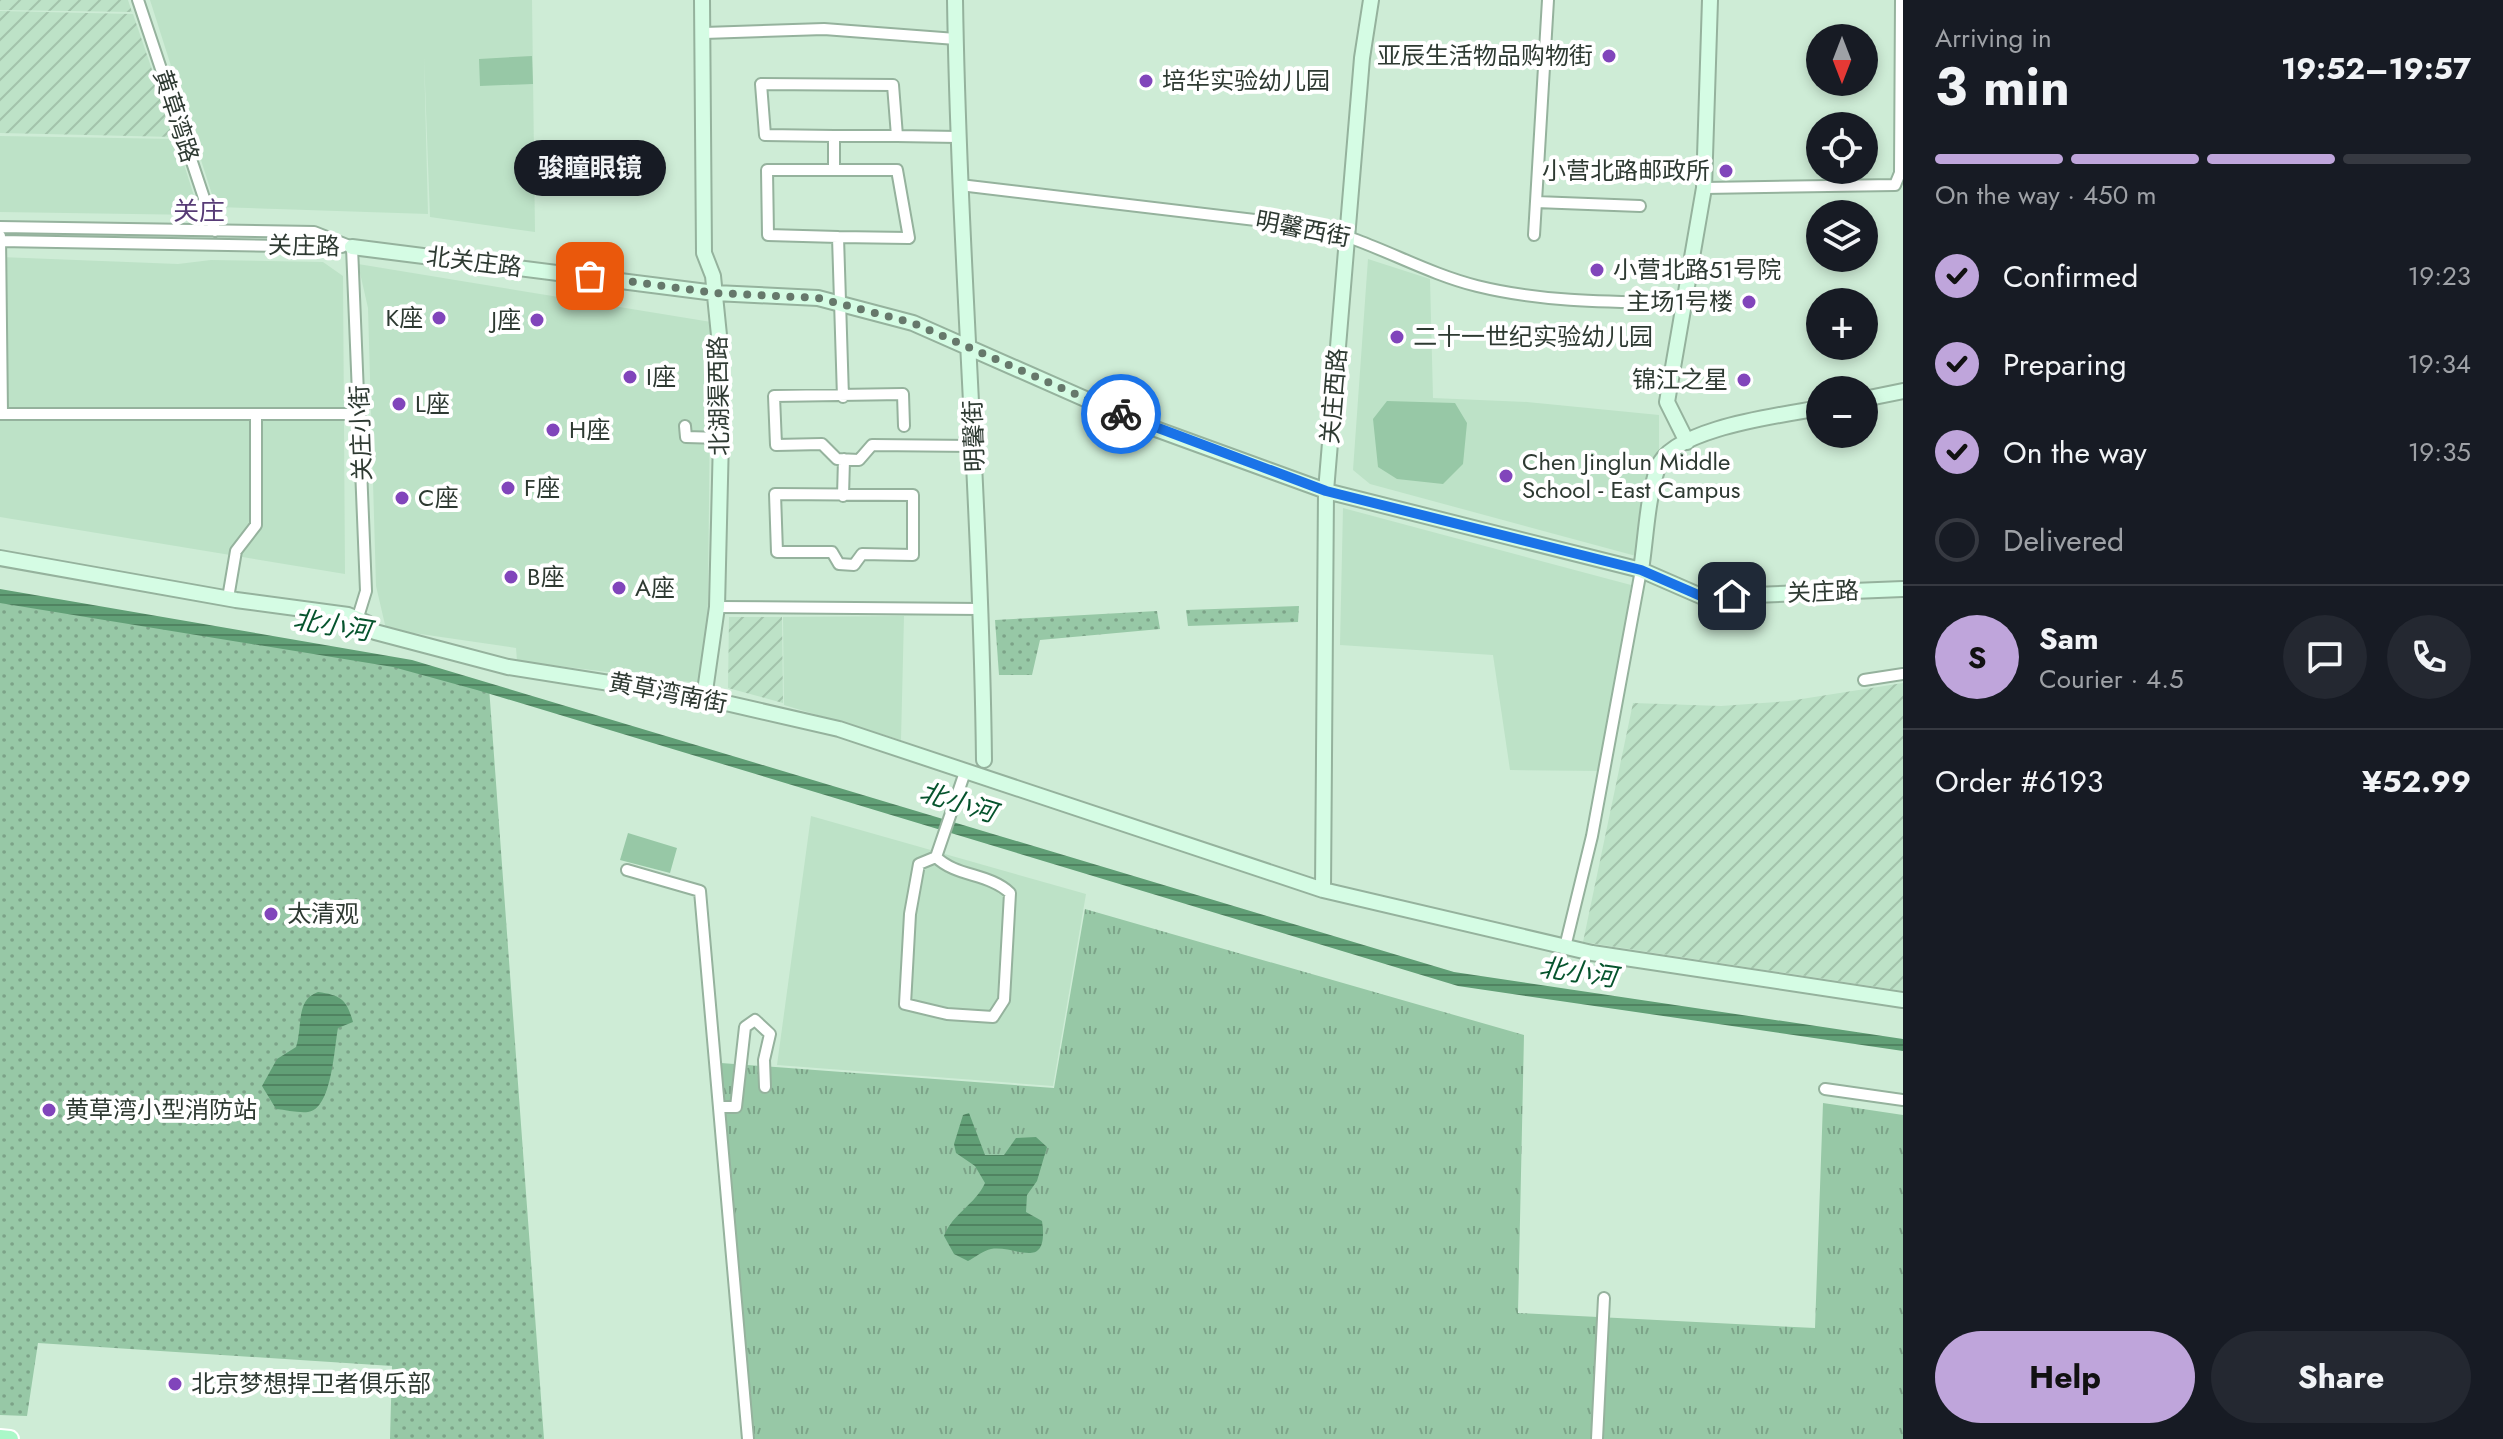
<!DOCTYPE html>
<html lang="en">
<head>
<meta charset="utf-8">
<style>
	:root { --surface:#171b24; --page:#242831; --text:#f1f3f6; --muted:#9ea1a6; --line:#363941; --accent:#bfa5db }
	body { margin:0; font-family:Jost,"Noto Sans SC",sans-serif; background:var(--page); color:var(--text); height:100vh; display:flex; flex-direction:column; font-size:30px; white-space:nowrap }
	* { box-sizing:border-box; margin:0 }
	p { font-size:26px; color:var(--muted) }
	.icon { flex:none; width:44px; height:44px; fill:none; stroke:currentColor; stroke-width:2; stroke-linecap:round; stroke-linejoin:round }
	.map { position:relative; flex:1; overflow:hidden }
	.side { display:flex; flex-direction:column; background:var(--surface); width:600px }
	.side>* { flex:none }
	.needle { width:52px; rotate:180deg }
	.tools { position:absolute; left:1806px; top:24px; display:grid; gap:16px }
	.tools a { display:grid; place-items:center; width:72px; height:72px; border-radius:50%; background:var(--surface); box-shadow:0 4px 12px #0003; font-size:40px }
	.pin { position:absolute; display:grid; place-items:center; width:68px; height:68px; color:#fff; margin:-34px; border-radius:16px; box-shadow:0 4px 12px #0006 }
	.courier { position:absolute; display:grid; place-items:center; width:80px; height:80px; margin:-40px; border:6px solid #1a73e8; border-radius:50%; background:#fff; color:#222; box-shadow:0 2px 10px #0007 }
	.bubble { position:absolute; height:56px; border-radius:28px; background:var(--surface); box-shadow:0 4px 12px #0003; font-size:26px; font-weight:700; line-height:56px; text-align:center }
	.headline em { font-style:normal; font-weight:700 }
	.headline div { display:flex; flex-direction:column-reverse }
	.headline { display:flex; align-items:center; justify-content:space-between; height:136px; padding:0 32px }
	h1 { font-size:52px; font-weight:700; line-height:60px }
	.bar { display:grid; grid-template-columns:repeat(4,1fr); gap:12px 8px; align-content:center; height:96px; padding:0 32px }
	.bar i { height:10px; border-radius:6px; background:var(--line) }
	.bar .on { background:var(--accent) }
	.bar p { grid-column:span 4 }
	.line { display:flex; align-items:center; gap:20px; padding:0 32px; border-top:2px solid var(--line) }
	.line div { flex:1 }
	.round { display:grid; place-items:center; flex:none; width:84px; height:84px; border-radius:42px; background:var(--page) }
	ol { padding:0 32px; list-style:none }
	li { display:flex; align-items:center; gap:24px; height:88px }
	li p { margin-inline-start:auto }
	li .icon { padding:8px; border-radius:50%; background:var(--accent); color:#111; stroke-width:4 }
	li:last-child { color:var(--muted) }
	li i { width:44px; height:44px; border:4px solid var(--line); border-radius:50% }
	.button { display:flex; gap:16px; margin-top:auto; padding:16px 32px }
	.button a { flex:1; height:92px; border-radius:48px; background:var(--accent); color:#111; font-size:32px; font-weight:700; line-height:92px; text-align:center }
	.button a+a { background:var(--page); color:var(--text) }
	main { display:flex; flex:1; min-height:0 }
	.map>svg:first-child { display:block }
	.built { fill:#bde2c7 }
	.industrial { fill:url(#industrial-furrows) }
	.grass { fill:url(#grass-tufts) }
	.park { fill:url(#park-dots) }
	.pitch { fill:#97c8a6 }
	.water { fill:url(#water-rules) }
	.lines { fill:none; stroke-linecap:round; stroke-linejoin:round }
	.street-casing { stroke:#95b29d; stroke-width:14 }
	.secondary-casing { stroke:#95b29d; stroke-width:18 }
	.primary-casing { stroke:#fff; stroke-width:20 }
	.street { stroke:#fff; stroke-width:10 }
	.secondary { stroke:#d5fce4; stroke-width:14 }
	.primary { stroke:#aaf8c8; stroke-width:16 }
	.done { stroke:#66786b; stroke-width:8; stroke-dasharray:0 14.4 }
	.route { stroke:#1a73e8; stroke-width:10 }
	.poi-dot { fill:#8145bb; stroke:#fff; stroke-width:3 }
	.labels { text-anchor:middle; stroke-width:8; stroke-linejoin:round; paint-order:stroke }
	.poi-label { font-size:24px; fill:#2e3a32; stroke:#fff; text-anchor:start }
	.street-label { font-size:24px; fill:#2e3a32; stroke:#fff }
	.neighbourhood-label { font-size:26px; fill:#573b76; stroke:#fff }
	.water-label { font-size:26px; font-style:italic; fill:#06542d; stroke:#fff }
</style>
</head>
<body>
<main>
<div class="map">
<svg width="1903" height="1439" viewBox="0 0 1903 1439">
	<defs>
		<pattern id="industrial-furrows" width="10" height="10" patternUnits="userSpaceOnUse" patternTransform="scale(2)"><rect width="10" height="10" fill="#bde2c7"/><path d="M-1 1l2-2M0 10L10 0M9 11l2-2" fill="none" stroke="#a3c3ab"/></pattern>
		<pattern id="grass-tufts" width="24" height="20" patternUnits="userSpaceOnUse" patternTransform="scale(2)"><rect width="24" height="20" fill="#97c8a6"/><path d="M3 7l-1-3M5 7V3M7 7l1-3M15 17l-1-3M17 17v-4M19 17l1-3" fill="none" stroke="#7ca388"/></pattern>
		<pattern id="park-dots" width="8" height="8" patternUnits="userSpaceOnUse" patternTransform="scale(2)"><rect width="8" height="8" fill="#97c8a6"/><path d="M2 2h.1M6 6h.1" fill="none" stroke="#7ca388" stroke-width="1.8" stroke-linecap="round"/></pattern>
		<pattern id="water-rules" width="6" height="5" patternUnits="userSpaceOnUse" patternTransform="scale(2)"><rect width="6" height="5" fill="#619f76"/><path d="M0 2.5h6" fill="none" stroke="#508361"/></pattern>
	</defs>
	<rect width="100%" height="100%" fill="#ceecd6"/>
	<path class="built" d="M150,0h382l3,232 -105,-15 -6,-160 4,157 -212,-7z
		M0,136l176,3 24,76 -200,-3z
		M0,257l178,7 33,-4 112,2 20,14 2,298 -345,-57z
		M1368,259l62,20 3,119 94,4 132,13v39l-23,102 -266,-72 -17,-14z
		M358,264l353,58 -4,362 -190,-23 -1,-13 -130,-19 -10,-43 -8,-278z
		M1343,508l288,77 -30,186 -91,-1 -17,-115 -153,-10z
		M904,616l-3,124 -117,-35 -1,-88z
		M811,816l275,78 -33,192 -276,-21z"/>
	<path class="industrial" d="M0,0h128l4,12 -132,-2z
		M0,11l133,3 42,123 -175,-4z
		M729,617h53l1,86 -55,-15z
		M1903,683v308l-320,-49 50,-239 88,3 68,-5z"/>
	<path class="grass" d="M1085,909l439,126 -6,278 297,15 8,-225 80,12v324h-1151l-31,-376 333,25z"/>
	<path class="park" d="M0,602l423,65 66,20 55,752h-154l2,-73 -354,-23 -11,73 -27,-1z
		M1299,606l-1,16 -110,4 -2,-16z
		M1157,611l3,18 -120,11 -8,35h-33l-4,-55z"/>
	<path class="pitch" d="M532,56l1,28 -53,2 -1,-27z
		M1387,401l68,2 12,20 -4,41 -20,20 -46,-5 -19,-12 -5,-48z
		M628,833l49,15 -7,25 -50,-13z"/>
	<path class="water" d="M0,589l412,71 1042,312 449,67v12l-445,-65 -981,-296 -84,-23 -393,-64z
		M318,992c23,3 29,8 35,30l-15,6c-4,21 -6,81 -30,84 -10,1 -22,-2 -32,-3l-14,-23 15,-27 19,-12c7,-20 -1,-47 22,-55z
		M969,1113l16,42h19l12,-17 20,-1 11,10 -10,34 -10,14 -1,17 16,9c7,52 -25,24 -51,28 -7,1 -17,9 -23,12l-14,-7 -10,-18c9,-23 31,-31 41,-53l-10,-17 -19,-13 -2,-9 9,-29z"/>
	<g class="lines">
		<defs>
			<path id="street" d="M138,0l77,231
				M704,33l120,-4 132,10
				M834,136l-69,-1 -4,-51 132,1 4,51h-63v34
				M897,136l61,1
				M960,185l354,42c57,13 107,45 163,59 69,17 137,16 208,17
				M1704,188l191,-3 5,-12 1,-173
				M1536,202l104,4
				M0,227l314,5 38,15
				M1534,235l14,-235
				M0,236l2,178
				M838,237l-70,-2 -1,-65h130l12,68 -71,-1 5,160
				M0,241l342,6
				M352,247l14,344 -8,26
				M0,414h360
				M685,426l1,11 35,1
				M904,426l-1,-32 -129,2 2,49 46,-1 15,15 22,1 13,-15 102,1
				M775,494l138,1v60l-51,-1 -8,11 -15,-1 -7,-12h-55z
				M843,496l1,-37
				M228,598l8,-47 20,-26v-109
				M717,607l264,2
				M1864,680l39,-6
				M936,857c20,20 53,16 74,36l-6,107 -11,17 -46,-3 -42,-10 5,-90 9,-50 17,-7 29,-85
				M627,870l73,21 48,548
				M1565,947l27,-111 49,-266
				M1825,1089l78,11
				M719,1107h17l9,-80 10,-7 15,14 -6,26 1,27
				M1597,1439l7,-141"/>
			<path id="secondary" d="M702,0l2,253 9,23 8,79v83l-4,169 -13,91
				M955,0c4,253 26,506 29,760
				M352,247l363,46 103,5 95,25 229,101 184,67 315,79 62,27 200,-8
				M1864,399l39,-8
				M1687,442l-20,-40 37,-214 6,-188
				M0,558l236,42 112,15 19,8 8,9 133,35 196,31 135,31 484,161 269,63 311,47
				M1641,570c5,-32 6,-71 17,-103 14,-39 125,-52 162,-59
				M1323,890l3,-399 36,-433 9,-58"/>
			<path id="primary" d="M0,1438l10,1"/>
		</defs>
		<use href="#street" class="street-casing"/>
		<use href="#secondary" class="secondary-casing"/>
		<use href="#primary" class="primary-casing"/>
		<use href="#street" class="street"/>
		<use href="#secondary" class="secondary"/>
		<use href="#primary" class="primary"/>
	</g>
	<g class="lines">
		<path class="done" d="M590,276l125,17 103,5 95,25 208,91"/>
		<path class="route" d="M1121,414l205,77 315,79 62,27 29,-1"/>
	</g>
	<g class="poi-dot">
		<circle cx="1609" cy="56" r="8"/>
		<circle cx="1146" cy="81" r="8"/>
		<circle cx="1726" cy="171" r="8"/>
		<circle cx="1597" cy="270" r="8"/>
		<circle cx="1749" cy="302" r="8"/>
		<circle cx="439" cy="318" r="8"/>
		<circle cx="537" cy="320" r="8"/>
		<circle cx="1397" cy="337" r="8"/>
		<circle cx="630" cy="377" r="8"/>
		<circle cx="1744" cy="380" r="8"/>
		<circle cx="399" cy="404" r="8"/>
		<circle cx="553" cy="430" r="8"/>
		<circle cx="1506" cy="476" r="8"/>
		<circle cx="508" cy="488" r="8"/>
		<circle cx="402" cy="498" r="8"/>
		<circle cx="511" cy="577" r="8"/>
		<circle cx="619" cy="588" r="8"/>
		<circle cx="271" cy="914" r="8"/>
		<circle cx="49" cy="1110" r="8"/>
		<circle cx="175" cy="1384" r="8"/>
	</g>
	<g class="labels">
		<g class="poi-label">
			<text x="1593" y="64" text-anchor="end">亚辰生活物品购物街</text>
			<text x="1162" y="89">培华实验幼儿园</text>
			<text x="1710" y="179" text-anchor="end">小营北路邮政所</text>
			<text x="1613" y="278">小营北路51号院</text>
			<text x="1733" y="310" text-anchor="end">主场1号楼</text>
			<text x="423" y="326" text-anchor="end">K座</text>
			<text x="521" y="328" text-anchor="end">J座</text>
			<text x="1413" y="345">二十一世纪实验幼儿园</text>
			<text x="646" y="385">I座</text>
			<text x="1728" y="388" text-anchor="end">锦江之星</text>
			<text x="415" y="412">L座</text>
			<text x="569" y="438">H座</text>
			<text x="1522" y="470">Chen Jinglun Middle<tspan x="1522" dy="28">School - East Campus</tspan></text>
			<text x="524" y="496">F座</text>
			<text x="418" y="506">C座</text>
			<text x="527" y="585">B座</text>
			<text x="635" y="596">A座</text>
			<text x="287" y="922">太清观</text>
			<text x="65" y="1118">黄草湾小型消防站</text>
			<text x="191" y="1392">北京梦想捍卫者俱乐部</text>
		</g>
		<g class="street-label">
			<text transform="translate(176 116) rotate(72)" y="8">黄草湾路</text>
			<text transform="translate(1303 229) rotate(11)" y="8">明馨西街</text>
			<text transform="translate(304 246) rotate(1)" y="8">关庄路</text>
			<text transform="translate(474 262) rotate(7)" y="8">北关庄路</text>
			<text transform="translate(719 396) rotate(-91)" y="8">北湖渠西路</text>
			<text transform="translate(1334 396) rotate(-85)" y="8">关庄西路</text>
			<text transform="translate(361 433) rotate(-92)" y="8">关庄小街</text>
			<text transform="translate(974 436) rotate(-92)" y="8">明馨街</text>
			<text transform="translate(1823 592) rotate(-2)" y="8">关庄路</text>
			<text transform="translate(668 693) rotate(11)" y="8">黄草湾南街</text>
		</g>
		<g class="neighbourhood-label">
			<text x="199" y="220">关庄</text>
		</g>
		<g class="water-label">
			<text transform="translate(332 625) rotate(9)" y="9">北小河</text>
			<text transform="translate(958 802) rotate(17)" y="9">北小河</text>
			<text transform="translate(1578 972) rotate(8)" y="9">北小河</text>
		</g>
	</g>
</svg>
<div class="tools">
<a><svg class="needle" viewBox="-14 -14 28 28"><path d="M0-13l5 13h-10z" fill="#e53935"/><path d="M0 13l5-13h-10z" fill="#9ea1a6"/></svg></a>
<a><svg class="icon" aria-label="locate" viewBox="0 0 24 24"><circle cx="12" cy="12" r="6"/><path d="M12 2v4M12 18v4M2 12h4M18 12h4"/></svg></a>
<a><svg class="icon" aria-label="layers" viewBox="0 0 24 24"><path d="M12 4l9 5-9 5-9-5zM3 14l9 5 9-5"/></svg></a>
<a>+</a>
<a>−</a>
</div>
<div class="pin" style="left:590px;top:276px;background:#ea580c"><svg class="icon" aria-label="bag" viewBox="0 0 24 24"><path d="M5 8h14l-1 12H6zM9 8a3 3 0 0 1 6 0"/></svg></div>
<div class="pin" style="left:1732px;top:596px;background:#1f2937"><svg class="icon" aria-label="home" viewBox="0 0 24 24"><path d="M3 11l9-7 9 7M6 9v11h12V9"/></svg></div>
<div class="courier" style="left:1121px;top:414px"><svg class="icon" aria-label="bike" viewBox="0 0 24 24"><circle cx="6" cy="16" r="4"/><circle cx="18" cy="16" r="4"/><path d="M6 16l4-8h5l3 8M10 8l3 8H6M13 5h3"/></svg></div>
<div class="bubble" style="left:514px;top:140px;width:152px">骏瞳眼镜</div>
</div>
<section class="side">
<div class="headline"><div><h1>3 min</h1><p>Arriving in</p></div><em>19:52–19:57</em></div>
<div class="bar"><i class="on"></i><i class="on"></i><i class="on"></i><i></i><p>On the way · 450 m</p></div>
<ol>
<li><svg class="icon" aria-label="check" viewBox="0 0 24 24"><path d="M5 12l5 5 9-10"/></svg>Confirmed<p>19:23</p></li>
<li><svg class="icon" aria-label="check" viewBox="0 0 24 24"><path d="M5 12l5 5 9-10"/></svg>Preparing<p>19:34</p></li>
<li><svg class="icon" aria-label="check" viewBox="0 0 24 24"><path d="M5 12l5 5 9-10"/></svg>On the way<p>19:35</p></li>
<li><i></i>Delivered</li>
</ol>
<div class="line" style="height:144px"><b class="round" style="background:var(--accent);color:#111">S</b><div><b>Sam</b><p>Courier · 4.5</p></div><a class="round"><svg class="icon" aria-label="chat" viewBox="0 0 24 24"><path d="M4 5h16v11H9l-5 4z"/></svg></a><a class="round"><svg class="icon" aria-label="phone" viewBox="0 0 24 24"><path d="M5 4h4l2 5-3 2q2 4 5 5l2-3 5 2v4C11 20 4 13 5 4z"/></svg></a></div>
<div class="line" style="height:104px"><div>Order #6193</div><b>¥52.99</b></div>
<div class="button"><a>Help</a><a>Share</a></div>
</section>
</main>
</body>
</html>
